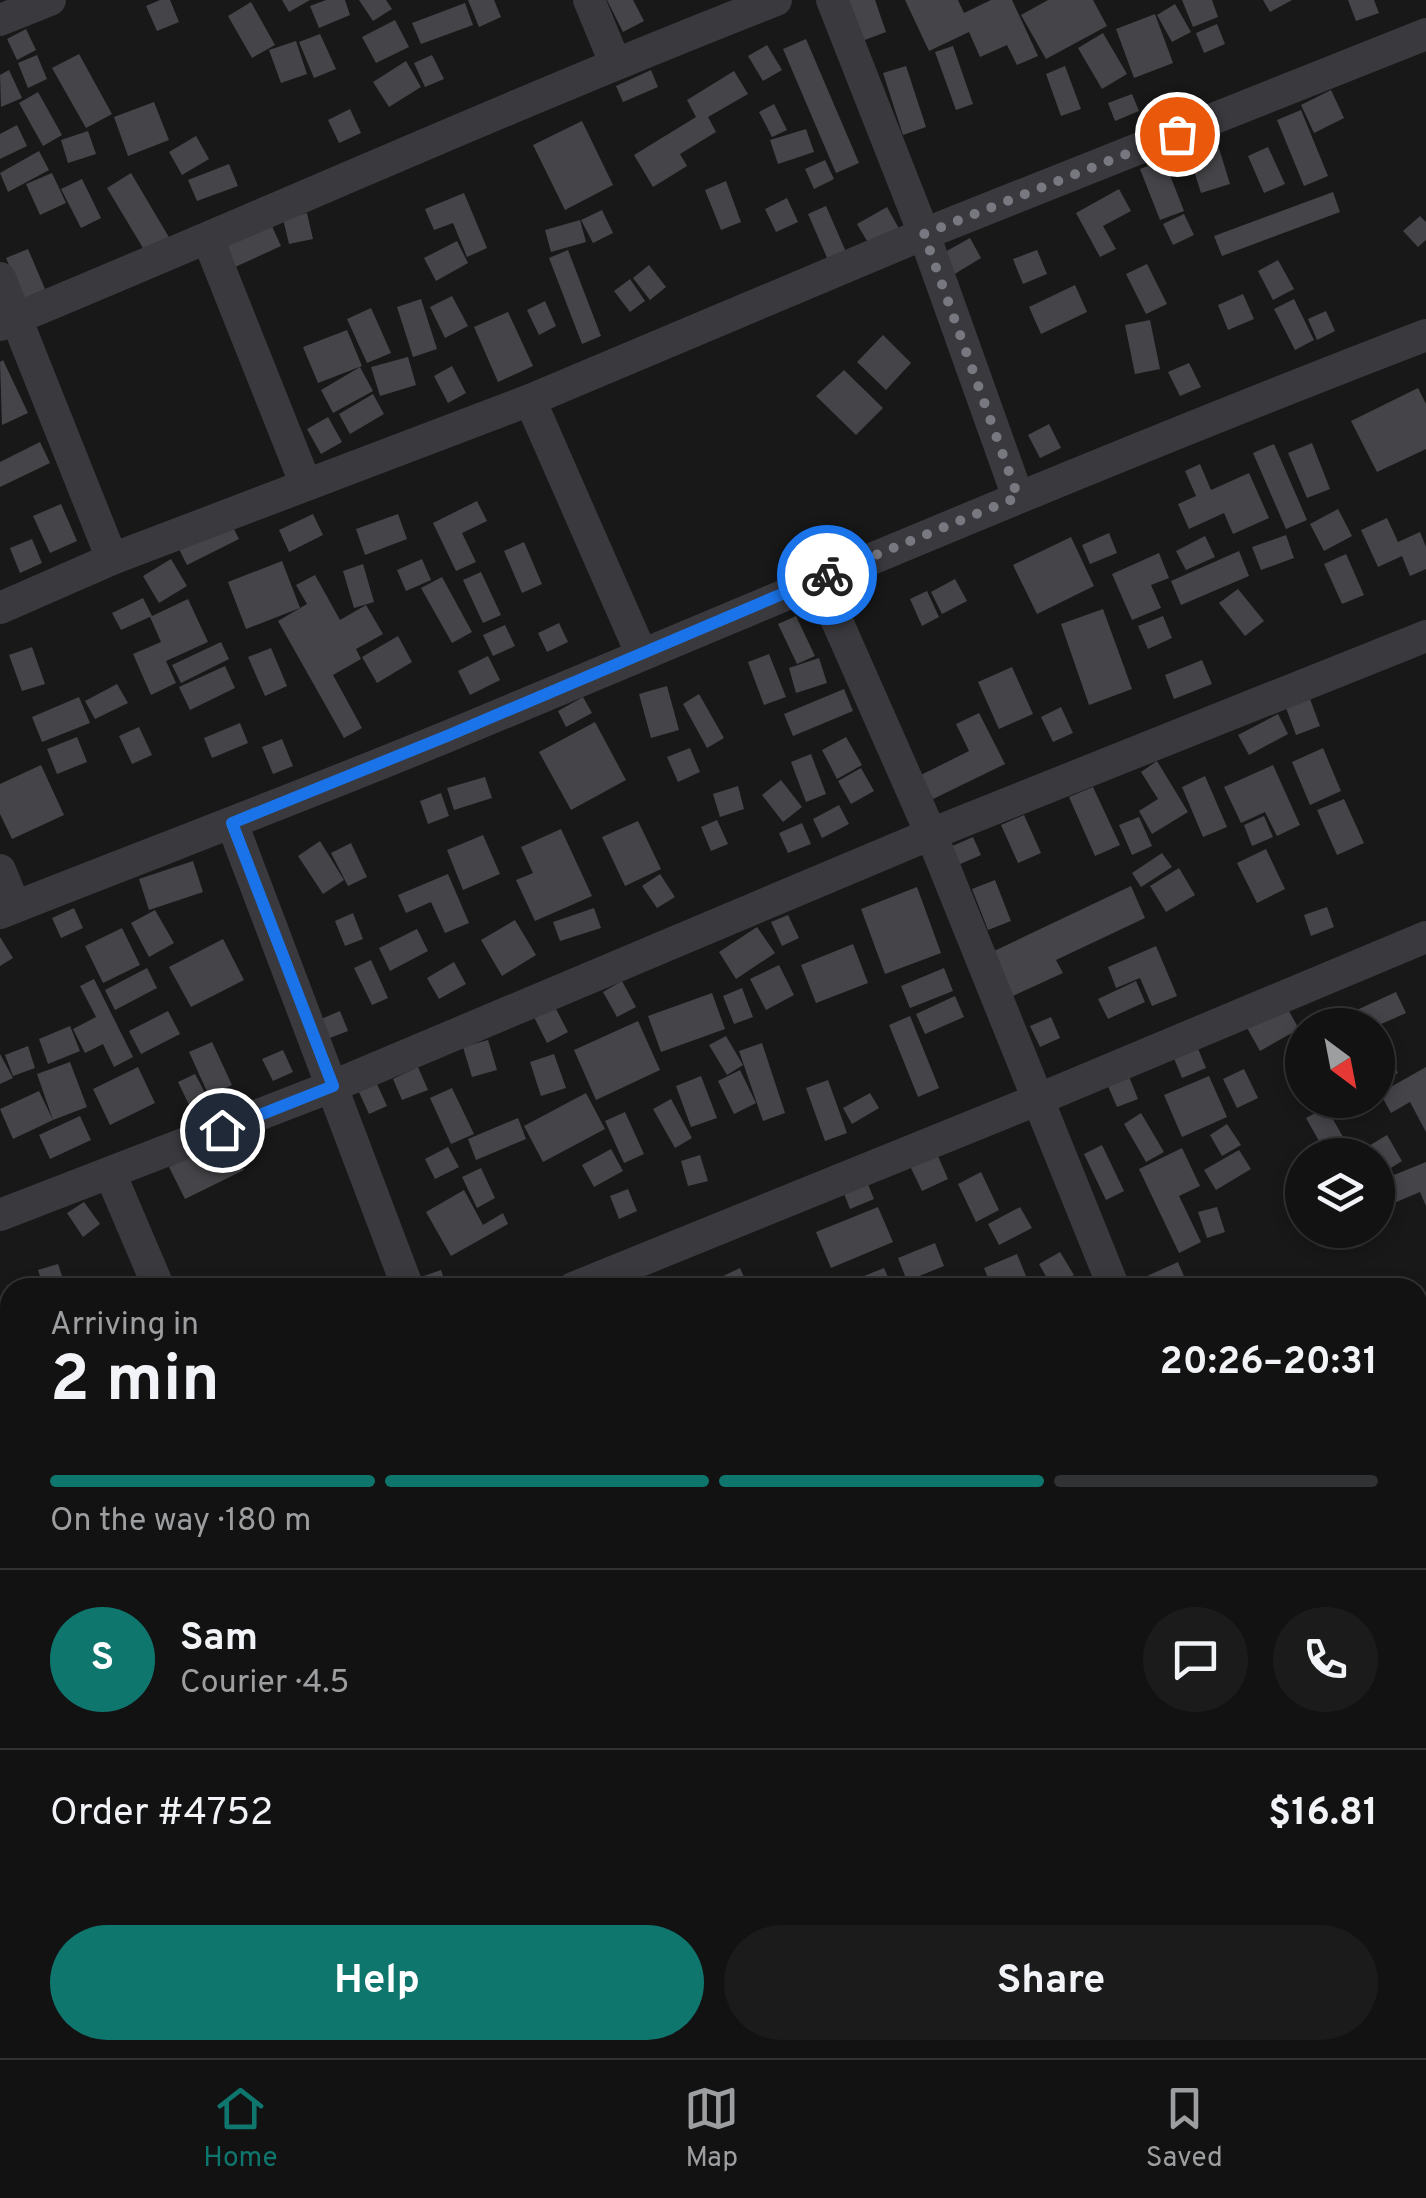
<!DOCTYPE html>
<html lang="en">
<head>
<meta charset="utf-8">
<style>
	:root { --surface:#121213; --page:#1b1b1c; --text:#f1f3f6; --muted:#9c9ea0; --line:#313233; --accent:#0f766e }
	body { margin:0; font-family:Overpass,sans-serif; background:var(--page); color:var(--text); height:100vh; display:flex; flex-direction:column; font-size:38px; white-space:nowrap }
	* { box-sizing:border-box; margin:0 }
	p { font-size:32px; color:var(--muted) }
	.icon { flex:none; width:55px; height:55px; fill:none; stroke:currentColor; stroke-width:2; stroke-linecap:round; stroke-linejoin:round }
	.map { position:relative; flex:1; overflow:hidden }
	.panel { position:absolute; left:0px; top:1278px; width:1428px; height:782px; display:flex; flex-direction:column; background:var(--surface); border-radius:30px 30px 0 0; box-shadow:0 5px 15px #0003,0 0 0 2px var(--line) }
	.panel>* { flex:none }
	.needle { width:65px; rotate:148deg }
	.buttons { position:absolute; left:1285px; top:1008px; display:grid; gap:20px }
	.buttons a { display:grid; place-items:center; width:110px; height:110px; border-radius:50%; background:var(--surface); box-shadow:0 5px 15px #0003,0 0 0 2px var(--line); font-size:50px }
	.pin { position:absolute; display:grid; place-items:center; width:85px; height:85px; color:#fff; margin:-42px; border:5px solid #fff; border-radius:50%; box-shadow:0 2px 10px #0007 }
	.courier { position:absolute; display:grid; place-items:center; width:100px; height:100px; margin:-50px; border:8px solid #1a73e8; border-radius:50%; background:#fff; color:#222; box-shadow:0 2px 12px #0007 }
	.overview em { font-style:normal; font-weight:700 }
	.overview div { display:flex; flex-direction:column-reverse }
	.overview { display:flex; align-items:center; justify-content:space-between; height:170px; padding:0 50px }
	h1 { font-size:65px; font-weight:700; line-height:75px }
	.bar { display:grid; grid-template-columns:repeat(4,1fr); gap:15px 10px; align-content:center; height:120px; padding:0 50px }
	.bar i { height:12px; border-radius:8px; background:var(--line) }
	.bar .active { background:var(--accent) }
	.bar p { grid-column:span 4 }
	.line { display:flex; align-items:center; gap:25px; padding:0 50px; border-top:2px solid var(--line) }
	.line div { flex:1 }
	.round { display:grid; place-items:center; flex:none; width:105px; height:105px; border-radius:52px; background:var(--page) }
	.cta { display:flex; gap:20px; margin-top:auto; padding:20px 50px }
	.cta a { flex:1; height:115px; border-radius:60px; background:var(--accent); color:#fff; font-size:40px; font-weight:700; line-height:115px; text-align:center }
	.cta a+a { background:var(--page); color:var(--text) }
	.tab-bar { display:flex; justify-content:space-around; align-items:center; height:140px; border-top:2px solid var(--line); background:var(--surface); font-size:28px; color:var(--muted) }
	.tab-bar a { display:grid; justify-items:center; gap:5px }
	.tab-bar .active { color:var(--accent) }
	.map>svg:first-child { display:block }
	.building { fill:#454549 }
	.lines { fill:none; stroke-linecap:round; stroke-linejoin:round }
	.street { stroke:#3a393e; stroke-width:32 }
	.secondary { stroke:#47474d; stroke-width:45 }
	.done { stroke:#787880; stroke-width:10; stroke-dasharray:0 18 }
	.route { stroke:#1a73e8; stroke-width:12 }
</style>
</head>
<body>
<div class="map">
<svg width="1426" height="2058" viewBox="0 0 1426 2058">
	<rect width="100%" height="100%" fill="#181819"/>
	<path class="building" d="M160,0h10l9,22 -22,9 -11,-25z
		M282,0h28l-21,12z
		M326,0h19l5,15 -31,13 -9,-22z
		M359,0h27l6,9 -19,12z
		M468,0h26l7,17 -22,10z
		M607,0h26l11,21 -21,11z
		M847,0h28l11,32 -24,9z
		M905,0h53l6,13 27,-13h21l26,56 -21,9 -10,-20 -27,12 -11,-25 -40,19z
		M1048,0h45l14,26 -61,33 -25,-44z
		M1182,0h30l6,17 -25,10z
		M1263,0h29l-22,12z
		M1348,0h26l5,13 -23,8z
		M251,2l24,43 -23,13 -24,-42z
		M465,3l8,22 -52,19 -9,-21z
		M1175,4l16,28 -19,10 -15,-27z
		M1155,14l18,49 -39,15 -18,-49z
		M395,20l14,27 -33,16 -14,-26z
		M1217,24l8,20 -21,9 -8,-20z
		M26,29l10,21 -19,10 -10,-21z
		M1103,33l24,41 -25,15 -24,-41z
		M320,34l16,35 -22,9 -15,-36z
		M806,39l53,124 -23,10 -53,-124z
		M296,41l11,33 -26,9 -12,-33z
		M767,45l15,25 -19,11 -15,-25z
		M953,46l20,58 -17,6 -21,-58z
		M79,54l33,60 -26,14 -34,-60z
		M37,55l10,24 -19,9 -10,-25z
		M432,55l12,24 -19,8 -11,-24z
		M406,61l15,26 -32,20 -16,-25z
		M906,66l20,61 -23,8 -20,-62z
		M1065,66l16,43 -20,7 -15,-42z
		M9,70l13,28 -21,9 -1,-32z
		M651,70l7,17 -35,15 -7,-16z
		M734,71l14,23 -40,23 8,15 -36,22 7,12 -34,21 -19,-32 62,-38 -9,-17z
		M1331,90l13,28 -30,15 -13,-28z
		M38,92l24,43 -19,11 -24,-43z
		M1132,94l7,17 -24,10 -7,-18z
		M154,102l15,38 -41,16 -14,-39z
		M774,104l13,26 -15,7 -13,-25z
		M350,109l11,24 -22,10 -11,-23z
		M1301,110l27,66 -24,10 -27,-66z
		M582,121l31,64 -48,25 -32,-65z
		M17,125l10,21 -27,13v-25z
		M806,129l8,23 -36,12 -8,-24z
		M88,131l8,23 -28,9 -7,-23z
		M196,136l13,23 -27,16 -13,-23z
		M1217,142l13,42 -29,9 -13,-41z
		M1268,147l17,37 -21,9 -16,-37z
		M39,151l10,19 -41,22 -8,-19z
		M825,160l9,19 -20,10 -9,-20z
		M1164,160l20,51 -24,9 -20,-51z
		M229,164l9,22 -41,15 -9,-21z
		M52,173l14,30 -26,12 -14,-31z
		M131,173l39,66 -24,14 -39,-65z
		M82,179l19,39 -20,10 -20,-39z
		M726,181l15,41 -20,8 -16,-40z
		M1119,189l12,22 -28,15 13,23 -16,8 -24,-44z
		M1333,192l7,20 -118,44 -8,-20z
		M464,193l23,55 -20,9 -14,-34 -19,7 -9,-21z
		M787,198l11,24 -22,10 -11,-23z
		M826,206l20,46 -18,8 -20,-46z
		M887,207l15,27 -29,17 -16,-27z
		M602,210l11,23 -20,10 -12,-23z
		M307,213l6,26 -24,5 -6,-25z
		M1184,214l10,21 -21,10 -10,-21z
		M1420,216l6,6v18l-8,7 -15,-16z
		M580,220l6,22 -35,10 -6,-22z
		M270,222l11,24 -48,22 -11,-24z
		M970,238l11,20 -33,20 -12,-21z
		M457,241l11,22 -32,18 -12,-23z
		M28,249l17,40 -22,10 -17,-41z
		M568,250l33,86 -19,8 -33,-86z
		M1037,250l10,24 -24,10 -10,-25z
		M1278,260l16,29 -21,11 -15,-29z
		M1147,264l20,40 -21,10 -20,-40z
		M649,265l17,22 -16,13 -17,-22z
		M630,279l15,22 -15,11 -16,-21z
		M1075,285l12,27 -46,22 -12,-27z
		M1243,294l11,25 -26,11 -10,-25z
		M452,296l16,30 -23,12 -15,-31z
		M421,299l16,50 -24,8 -16,-50z
		M1294,299l20,41 -19,10 -21,-41z
		M545,301l11,25 -17,9 -12,-25z
		M371,308l20,45 -24,10 -20,-44z
		M1326,311l9,20 -18,9 -9,-21z
		M508,312l25,54 -35,16 -24,-55z
		M1150,320l10,49 -25,5 -10,-49z
		M347,330l15,36 -44,17 -15,-36z
		M883,335l28,28 -25,27 -29,-28z
		M408,357l8,28 -36,11 -9,-29z
		M3,360l25,53 -26,12 -2,-63z
		M1189,363l12,24 -21,9 -12,-24z
		M452,366l14,27 -18,10 -14,-27z
		M360,367l13,24 -40,22 -12,-23z
		M844,370l39,38 -27,27 -40,-39z
		M1418,388l8,16v45l-49,23 -26,-51z
		M373,394l11,20 -34,20 -11,-20z
		M328,417l14,25 -21,12 -14,-25z
		M1049,424l12,24 -21,10 -12,-23z
		M40,442l10,21 -50,24v-25z
		M1312,443l18,46 -23,9 -19,-45z
		M1274,444l33,76 -21,9 -33,-76z
		M1200,464l11,26 38,-17 20,45 -36,16 -9,-21 -35,16 -11,-25 18,-8 -11,-25z
		M477,501l10,20 -25,12 14,29 -20,9 -23,-48z
		M61,504l16,37 -27,12 -17,-37z
		M1338,509l14,27 -28,15 -14,-27z
		M313,514l10,21 -34,17 -10,-22z
		M398,514l9,25 -42,16 -9,-26z
		M227,516l12,23 -52,26 -12,-24z
		M1387,518l11,24 22,-10 6,15v22l-16,7 -8,-20 -24,11 -17,-37z
		M1109,533l8,20 -27,11 -8,-19z
		M1286,535l8,23 -33,12 -9,-23z
		M1205,536l10,21 -29,13 -10,-19z
		M1071,537l23,49 -57,28 -24,-49z
		M32,539l10,24 -22,10 -10,-25z
		M524,542l18,42 -20,9 -18,-42z
		M1239,551l10,25 -68,29 -10,-24z
		M1159,553l10,25 -18,7 10,23 -29,12 -20,-46z
		M1346,554l18,41 -22,9 -18,-40z
		M171,559l16,27 -28,17 -16,-27z
		M422,559l9,21 -25,11 -9,-21z
		M282,561l18,47 -54,21 -18,-47z
		M363,564l11,38 -20,6 -11,-37z
		M481,572l20,43 -18,8 -20,-43z
		M315,575l25,45 26,-15 17,29 -27,15 5,10 -28,16 29,53 -18,10 -66,-117 29,-17 -11,-19z
		M442,577l30,55 -20,11 -31,-55z
		M955,579l12,22 -25,13 -11,-22z
		M1238,589l26,32 -19,15 -26,-33z
		M927,591l12,26 -17,9 -12,-27z
		M143,598l9,18 -31,14 -9,-17z
		M188,599l20,43 -42,19 10,22 -25,12 -18,-41 28,-12 -11,-25z
		M1103,609l29,80 -43,16 -28,-81z
		M796,616l19,40 -18,8 -19,-40z
		M1163,616l9,22 -24,11 -10,-23z
		M559,623l9,19 -21,10 -9,-19z
		M505,625l10,21 -22,10 -10,-21z
		M398,636l14,26 -35,21 -15,-26z
		M221,642l8,17 -48,24 -9,-18z
		M32,647l13,37 -23,7 -13,-36z
		M271,648l16,38 -22,10 -17,-39z
		M769,654l17,43 -22,8 -16,-43z
		M488,656l12,24 -30,15 -12,-24z
		M819,658l8,25 -31,10 -7,-25z
		M1202,660l10,24 -38,15 -9,-24z
		M225,666l10,22 -45,22 -11,-23z
		M1012,667l21,47 -34,15 -21,-47z
		M117,684l11,19 -33,16 -10,-18z
		M667,686l12,44 -28,8 -12,-44z
		M844,689l9,22 -60,25 -9,-22z
		M699,694l25,44 -17,10 -24,-44z
		M79,697l11,26 -48,19 -10,-25z
		M583,697l9,16 -26,14 -8,-16z
		M1310,699l10,27 -24,9 -10,-27z
		M1061,707l12,26 -20,9 -12,-25z
		M979,713l26,51 -72,35 -12,-24 48,-24 -13,-27z
		M1278,714l10,20 -39,21 -11,-20z
		M595,722l31,58 -55,30 -32,-58z
		M240,723l8,20 -36,15 -8,-20z
		M139,727l13,28 -20,9 -13,-28z
		M77,737l10,25 -30,12 -10,-25z
		M846,737l16,28 -25,14 -15,-29z
		M282,739l11,27 -20,8 -11,-27z
		M690,748l10,24 -22,10 -11,-25z
		M1323,748l18,43 -31,14 -18,-43z
		M811,754l15,40 -20,8 -15,-40z
		M1157,761l31,51 -36,22 -13,-23 19,-12 -17,-27z
		M41,765l23,50 -52,24 -12,-25v-30z
		M1273,765l27,60 -23,11 -12,-24 -24,11 -17,-36z
		M861,768l13,23 -23,13 -13,-23z
		M1205,776l22,51 -24,10 -21,-50z
		M485,777l7,21 -38,12 -7,-22z
		M781,780l21,27 -19,15 -21,-27z
		M738,786l6,23 -24,8 -7,-23z
		M1093,787l27,58 -25,11 -26,-59z
		M441,793l8,23 -21,8 -8,-23z
		M1344,799l20,44 -27,12 -20,-45z
		M839,805l10,19 -27,14 -9,-19z
		M1024,815l17,38 -23,10 -17,-38z
		M1264,816l9,21 -21,9 -8,-21z
		M1139,817l13,29 -20,9 -13,-30z
		M717,820l11,24 -17,7 -10,-24z
		M638,821l23,48 -36,17 -23,-49z
		M802,823l9,21 -23,9 -9,-20z
		M561,829l31,67 -57,25 -19,-41 17,-7 -12,-26z
		M483,835l17,39 -37,16 -16,-40z
		M973,837l8,18 -23,10 -8,-18z
		M320,841l24,39 -21,14 -25,-38z
		M351,843l16,34 -19,9 -17,-33z
		M1266,849l19,40 -28,14 -20,-40z
		M1162,853l10,14 -31,20 -9,-14z
		M193,861l10,31 -54,18 -10,-31z
		M1179,868l16,27 -29,17 -16,-26z
		M448,874l21,49 -24,10 -14,-31 -25,11 -8,-18z
		M660,874l15,23 -18,11 -15,-22z
		M995,880l16,41 -23,9 -16,-41z
		M1131,886l14,32 -89,42 7,13 -50,23 -21,-44z
		M917,887l24,66 -56,21 -24,-65z
		M1327,907l7,20 -23,9 -7,-21z
		M74,908l9,20 -22,10 -9,-20z
		M594,908l7,20 -41,13 -7,-19z
		M155,910l19,33 -25,14 -18,-34z
		M353,913l10,26 -18,7 -10,-25z
		M788,915l11,23 -17,8 -11,-24z
		M515,920l21,35 -34,21 -21,-36z
		M757,927l18,26 -39,26 -17,-27z
		M122,928l18,37 -37,18 -18,-37z
		M417,929l11,22 -38,20 -11,-23z
		M0,937l13,21 -13,8z
		M223,939l21,41 -53,27 -22,-40z
		M853,944l15,39 -52,20 -15,-38z
		M1156,946l21,50 -25,10 -12,-28 -24,10 -8,-21z
		M371,960l17,38 -16,7 -18,-37z
		M454,962l12,22 -27,15 -12,-21z
		M779,965l15,30 -28,15 -16,-31z
		M147,968l10,20 -42,22 -10,-20z
		M944,968l9,23 -43,17 -9,-22z
		M94,979l39,78 -19,10 -11,-23 -18,9 -12,-24 23,-12 -16,-31z
		M622,981l14,26 -19,10 -14,-25z
		M1136,981l9,21 -37,17 -10,-20z
		M742,988l11,29 -19,7 -11,-28z
		M1396,992l10,21 -27,12h-26l-5,-11z
		M712,993l13,36 -64,23 -13,-36z
		M955,996l9,21 -39,17 -9,-20z
		M1285,1004l14,25 -39,22 -14,-25z
		M555,1007l13,25 -21,11 -13,-26z
		M168,1011l12,23 -39,20 -12,-23z
		M340,1011l8,20 -26,10 -8,-19z
		M910,1016l29,72 -21,9 -29,-72z
		M1051,1017l9,21 -20,9 -10,-21z
		M638,1021l22,49 -64,30 -22,-50z
		M70,1026l10,25 -32,13 -9,-25z
		M1378,1028l20,45 -19,9 -1,-3z
		M726,1036l17,29 -16,10 -18,-30z
		M488,1040l9,30 -25,7 -9,-30z
		M212,1042l20,43 -23,11 -20,-44z
		M762,1043l23,70 -22,8 -24,-70z
		M28,1046l7,22 -22,8 -8,-21z
		M1197,1046l9,22 -24,10 -9,-22z
		M283,1050l10,22 -20,9 -11,-22z
		M0,1054l13,24 -13,6z
		M554,1054l12,34 -25,8 -11,-34z
		M70,1062l17,45 -34,13 -16,-46z
		M138,1067l17,36 -45,22 -17,-36z
		M418,1067l10,23 -26,10 -9,-21z
		M1426,1067v65l-16,-30 -19,11 -11,-20z
		M1244,1069l14,29 -21,10 -14,-29z
		M740,1070l16,33 -22,11 -16,-33z
		M195,1074l14,26 -18,9 -13,-27z
		M1128,1074l10,25 -21,8 -10,-23z
		M701,1076l16,42 -26,9 -15,-41z
		M1209,1076l18,41 -45,20 -18,-42z
		M828,1080l19,53 -22,8 -19,-53z
		M376,1082l11,24 -18,8 -11,-24z
		M452,1088l22,46 -23,10 -21,-46z
		M39,1091l14,29 -40,19 -13,-30z
		M586,1093l19,36 -62,33 -19,-36z
		M870,1093l9,15 -27,16 -9,-16z
		M671,1099l21,39 -17,10 -22,-39z
		M1326,1107l25,44 -7,4h-17l-21,-37z
		M625,1112l19,42 -20,9 -19,-42z
		M1141,1113l23,39 -18,10 -22,-38z
		M80,1116l11,24 -41,19 -11,-24z
		M518,1118l8,21 -50,21 -8,-21z
		M1227,1124l14,21 -19,11 -12,-21z
		M1387,1135l15,26 -24,15v-21h-13l-3,-5z
		M228,1138l16,32 -59,29 -16,-32z
		M1102,1145l22,46 -18,9 -22,-46z
		M448,1147l11,20 -24,12 -10,-20z
		M1182,1148l18,38 -21,10 22,46 -22,11 -40,-84z
		M611,1149l12,22 -29,16 -12,-22z
		M1239,1150l12,19 -35,21 -12,-20z
		M937,1154l11,25 -26,12 -12,-25z
		M700,1155l8,26 -20,5 -7,-25z
		M1426,1162v44l-6,-14 -26,11 -10,-24z
		M481,1168l14,30 -18,10 -15,-31z
		M981,1172l18,38 -23,12 -18,-38z
		M865,1177l9,22 -24,10 -9,-23z
		M628,1189l9,22 -18,8 -9,-23z
		M464,1190l19,35 20,-12 5,11 -57,32 -25,-44z
		M84,1202l16,22 -17,13 -16,-24z
		M878,1207l15,35 -62,26 -15,-36z
		M1020,1207l12,21 -33,17 -11,-21z
		M1217,1207l8,25 -18,6 -9,-26z
		M935,1243l9,23 -37,15 -9,-23z
		M1060,1252l14,23 -22,12 -13,-23z
		M1017,1254l11,27 -14,7h-22l-8,-20z
		M1178,1262l11,26h-53l-2,-6z
		M58,1264l8,24h-22l-6,-18z
		M740,1268l9,20h-51z
		M884,1268l7,16 -35,4 -2,-8z
		M441,1270l6,18h-41l-2,-5z
		M10,1325v31h-1l-9,-28z
		M0,1382l10,25v14l-10,4z
		M1426,1503v52l-8,-20v-29z
		M1422,1557l4,7v58l-8,-12v-50z
		M1426,1654v29l-8,3v-28z
		M5,1714l5,12v16l-10,5v-31z
		M1426,1849v44l-8,4v-44z
		M1426,1943v25l-8,3v-24z
		M7,2041l3,9 5,8h-15v-14z
		M1418,2041l6,15 -19,2 -3,-8h16z
		M74,2050h56l5,8h-57z
		M154,2050h45l4,8h-45z
		M231,2050h29l4,8h-48z
		M341,2050h45l5,8h-59l-1,-3z
		M423,2050h25l3,8h-31l-3,-6z
		M486,2050h31l2,4 -9,4h-20z
		M762,2050h22l4,8h-42z
		M855,2050h27l4,8h-27z
		M922,2050h22l3,8h-22z
		M1061,2050h32l4,8h-32z
		M1227,2050h56l-17,8h-36z"/>
	<g class="lines">
		<path class="street" d="M589,0l26,63
			M832,0l92,234 94,263
			M0,20l50,-20
			M208,239l98,246
			M0,278l112,281
			M0,325c259,-107 515,-223 776,-325
			M530,400l111,253
			M818,578l113,256 183,454
			M0,608l112,-49 418,-159 394,-166 502,-200
			M232,823l176,465
			M0,870l15,37
			M0,913c149,-59 298,-115 446,-176 326,-136 650,-275 980,-402
			M110,1173l49,115
			M0,1215l333,-129 598,-252 495,-198
			M573,1288l466,-189 387,-162
			M0,1512l10,-3
			M1418,1743l8,-3
			M64,2050l3,8
			M551,2050l3,8
			M1043,2050l4,8
			M624,2058l21,-8"/>
		<path class="secondary" d="M1418,1372l8,-3
			M0,1938l10,-3"/>
	</g>
	<g class="lines">
		<path class="done" d="M827,575l191,-78 -94,-263 253,-100"/>
		<path class="route" d="M222,1130l111,-44 -101,-263 215,-87 380,-161"/>
	</g>
</svg>
<div class="buttons">
<a><svg class="needle" viewBox="-14 -14 28 28"><path d="M0-13l5 13h-10z" fill="#e53935"/><path d="M0 13l5-13h-10z" fill="#9c9ea0"/></svg></a>
<a><svg class="icon" aria-label="layers" viewBox="0 0 24 24"><path d="M12 4l9 5-9 5-9-5zM3 14l9 5 9-5"/></svg></a>
</div>
<div class="pin" style="left:1177px;top:134px;background:#ea580c"><svg class="icon" aria-label="bag" viewBox="0 0 24 24"><path d="M5 8h14l-1 12H6zM9 8a3 3 0 0 1 6 0"/></svg></div>
<div class="pin" style="left:222px;top:1130px;background:#1f2937"><svg class="icon" aria-label="home" viewBox="0 0 24 24"><path d="M3 11l9-7 9 7M6 9v11h12V9"/></svg></div>
<div class="courier" style="left:827px;top:575px"><svg class="icon" aria-label="bike" viewBox="0 0 24 24"><circle cx="6" cy="16" r="4"/><circle cx="18" cy="16" r="4"/><path d="M6 16l4-8h5l3 8M10 8l3 8H6M13 5h3"/></svg></div>
<section class="panel">
<div class="overview"><div><h1>2 min</h1><p>Arriving in</p></div><em>20:26–20:31</em></div>
<div class="bar"><i class="active"></i><i class="active"></i><i class="active"></i><i></i><p>On the way · 180 m</p></div>
<div class="line" style="height:180px"><b class="round" style="background:var(--accent);color:#fff">S</b><div><b>Sam</b><p>Courier · 4.5</p></div><a class="round"><svg class="icon" aria-label="chat" viewBox="0 0 24 24"><path d="M4 5h16v11H9l-5 4z"/></svg></a><a class="round"><svg class="icon" aria-label="phone" viewBox="0 0 24 24"><path d="M5 4h4l2 5-3 2q2 4 5 5l2-3 5 2v4C11 20 4 13 5 4z"/></svg></a></div>
<div class="line" style="height:130px"><div>Order #4752</div><b>$16.81</b></div>
<div class="cta"><a>Help</a><a>Share</a></div>
</section>
</div>
<nav class="tab-bar">
<a class="active"><svg class="icon" aria-label="home" viewBox="0 0 24 24"><path d="M3 11l9-7 9 7M6 9v11h12V9"/></svg>Home</a>
<a><svg class="icon" aria-label="map" viewBox="0 0 24 24"><path d="M3 6l6-2 6 2 6-2v14l-6 2-6-2-6 2zM9 4v14M15 6v14"/></svg>Map</a>
<a><svg class="icon" aria-label="saved" viewBox="0 0 24 24"><path d="M7 4h10v16l-5-4-5 4z"/></svg>Saved</a>
</nav>
</body>
</html>
